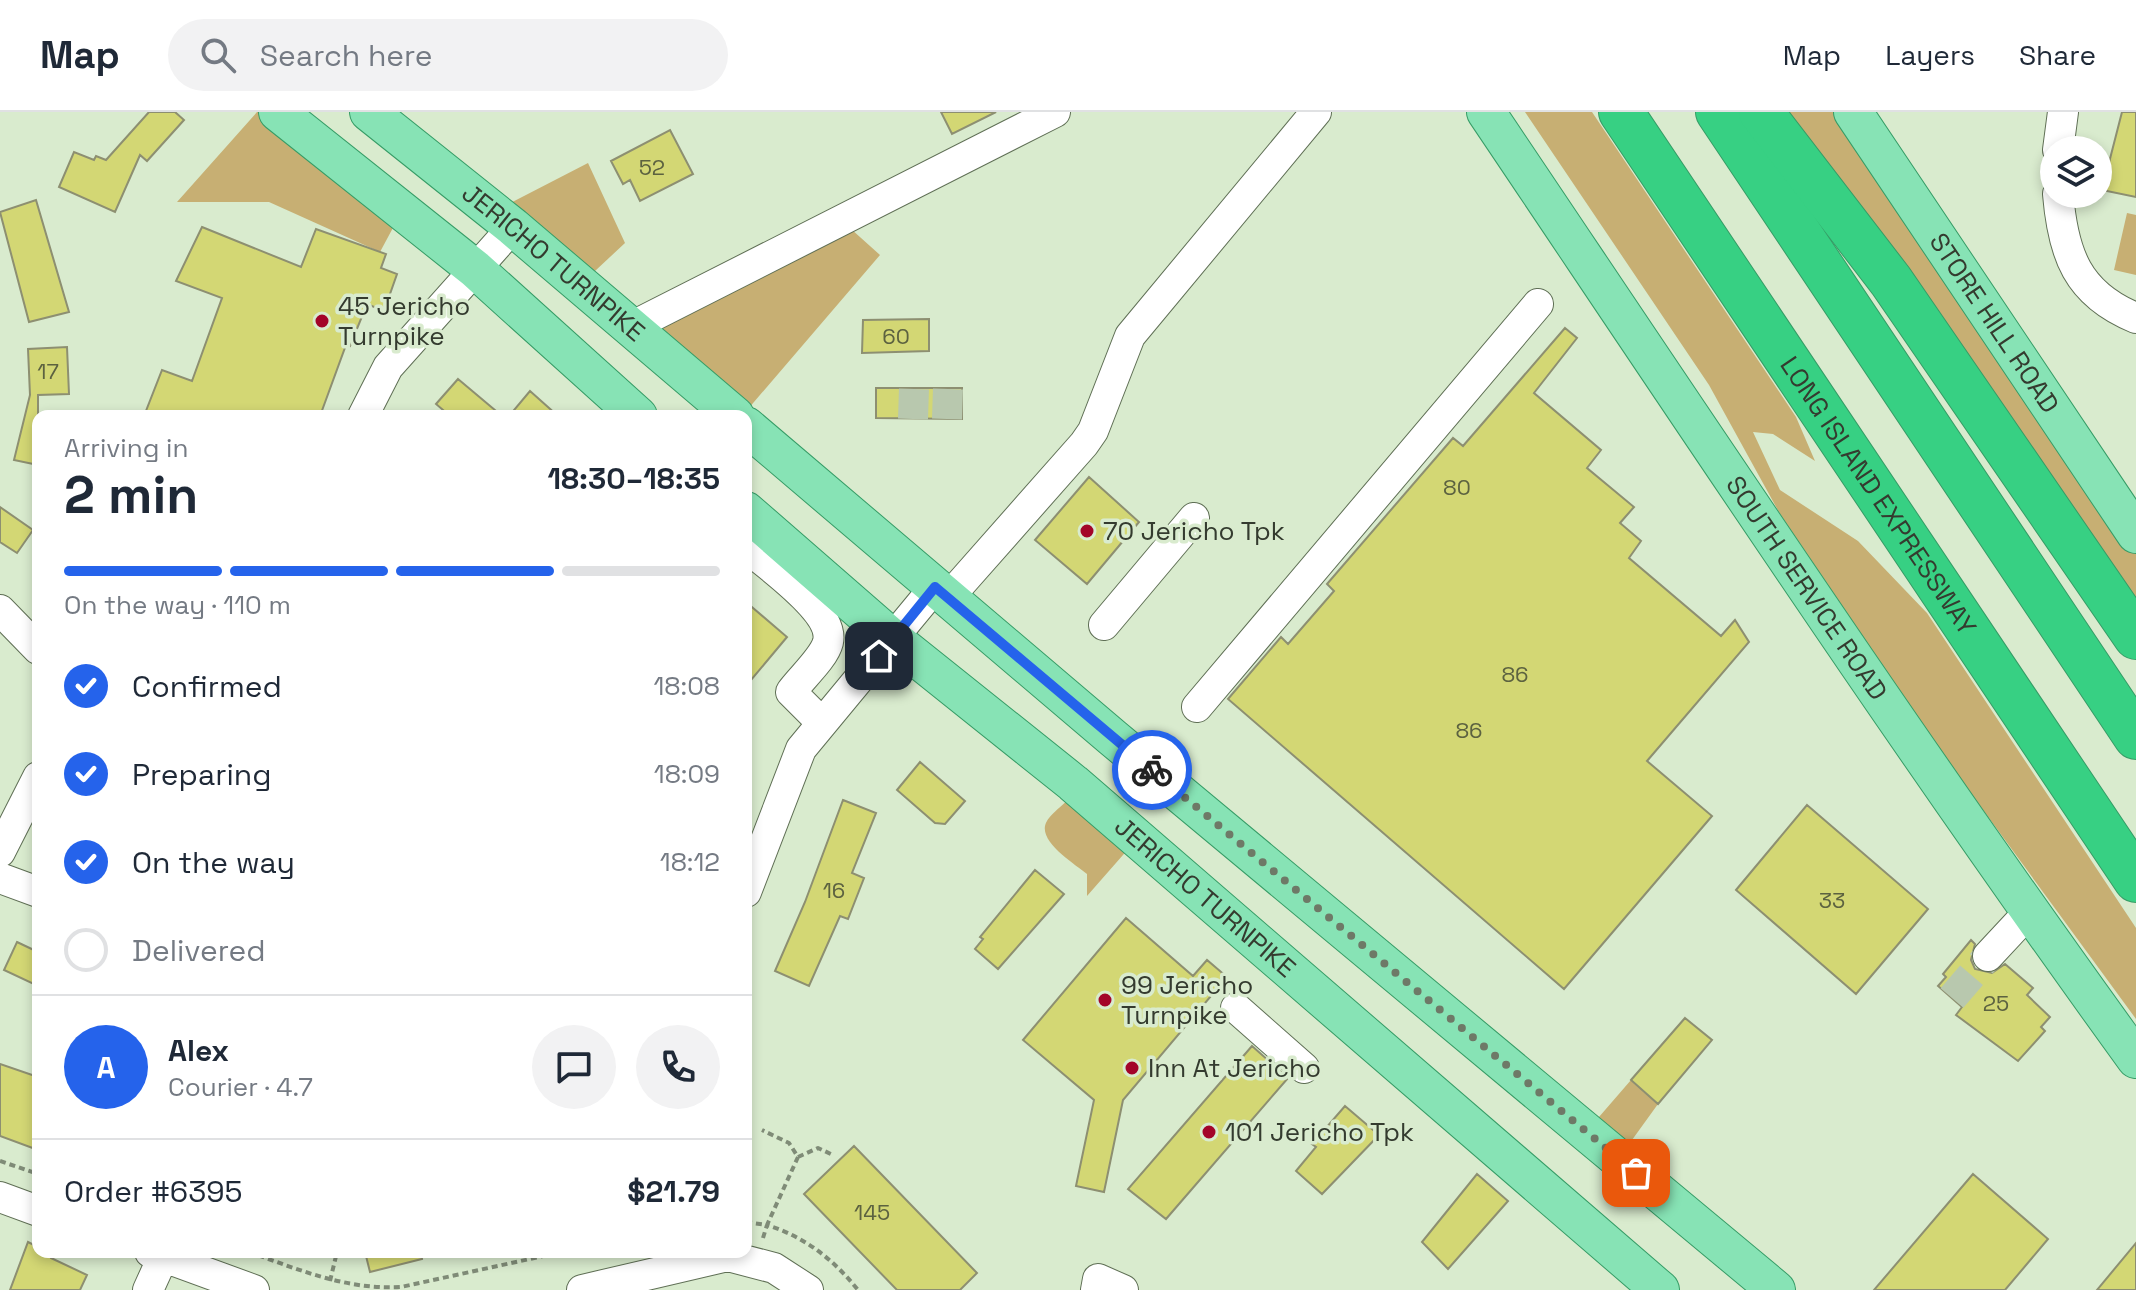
<!DOCTYPE html>
<html lang="en">
<head>
<meta charset="utf-8">
<style>
	:root { --surface:#fff; --page:#f2f2f3; --text:#1f2937; --muted:#747a83; --line:#e0e1e3; --accent:#2563eb }
	body { margin:0; font-family:"Space Grotesk",sans-serif; background:var(--page); color:var(--text); height:100vh; display:flex; flex-direction:column; font-size:30px; white-space:nowrap }
	* { box-sizing:border-box; margin:0 }
	p { font-size:26px; color:var(--muted) }
	.icon { flex:none; width:44px; height:44px; fill:none; stroke:currentColor; stroke-width:2; stroke-linecap:round; stroke-linejoin:round }
	.map { position:relative; flex:1; overflow:hidden }
	.drawer { position:absolute; left:32px; top:298px; width:720px; height:848px; display:flex; flex-direction:column; background:var(--surface); border-radius:16px; box-shadow:0 4px 12px #0003 }
	.drawer>* { flex:none }
	.tools { position:absolute; left:2040px; top:24px; display:grid; gap:16px }
	.tools a { display:grid; place-items:center; width:72px; height:72px; border-radius:50%; background:var(--surface); box-shadow:0 4px 12px #0003; font-size:40px }
	.pin { position:absolute; display:grid; place-items:center; width:68px; height:68px; color:#fff; margin:-34px; border-radius:16px; box-shadow:0 4px 12px #0006 }
	.courier { position:absolute; display:grid; place-items:center; width:80px; height:80px; margin:-40px; border:6px solid #2563eb; border-radius:50%; background:#fff; color:#222; box-shadow:0 2px 10px #0007 }
	.headline em { font-style:normal; font-weight:700 }
	.headline div { display:flex; flex-direction:column-reverse }
	.headline { display:flex; align-items:center; justify-content:space-between; height:136px; padding:0 32px }
	h1 { font-size:52px; font-weight:700; line-height:60px }
	.bar { display:grid; grid-template-columns:repeat(4,1fr); gap:12px 8px; align-content:center; height:96px; padding:0 32px }
	.bar i { height:10px; border-radius:6px; background:var(--line) }
	.bar .on { background:var(--accent) }
	.bar p { grid-column:span 4 }
	.line { display:flex; align-items:center; gap:20px; padding:0 32px; border-top:2px solid var(--line) }
	.line div { flex:1 }
	.round { display:grid; place-items:center; flex:none; width:84px; height:84px; border-radius:42px; background:var(--page) }
	ol { padding:0 32px; list-style:none }
	li { display:flex; align-items:center; gap:24px; height:88px }
	li p { margin-inline-start:auto }
	li .icon { padding:8px; border-radius:50%; background:var(--accent); color:#fff; stroke-width:4 }
	li:last-child { color:var(--muted) }
	li i { width:44px; height:44px; border:4px solid var(--line); border-radius:50% }
	header { display:flex; align-items:center; gap:48px; box-sizing:border-box; height:112px; padding:0 40px; background:var(--surface); border-bottom:2px solid var(--line) }
	header strong { font-size:38px }
	nav { display:flex; gap:44px; margin-inline-start:auto; font-size:28px }
	.search { width:560px; height:72px; background:var(--page); display:flex; align-items:center; gap:20px; box-sizing:border-box; padding:0 28px; border-radius:44px; color:var(--muted); font-size:30px }
	.map>svg:first-child { display:block }
	.green { fill:#c7af73 }
	.building { fill:#d3d774; stroke:#8d8f71; stroke-width:2 }
	.lines { fill:none; stroke-linecap:round; stroke-linejoin:round }
	.minor-tunnel { stroke:#b8c8ae; stroke-width:30; stroke-dasharray:30 15; stroke-linecap:butt }
	.minor-casing { stroke:#5f6f55; stroke-width:32 }
	.major-casing { stroke:#369c66; stroke-width:40 }
	.highway-casing { stroke:#369c66; stroke-width:46 }
	.path { stroke:#7f8b77; stroke-width:4; stroke-dasharray:6 4; stroke-linecap:butt }
	.minor { stroke:#fff; stroke-width:30 }
	.major { stroke:#87e3b5; stroke-width:38 }
	.highway { stroke:#37d083; stroke-width:44 }
	.done { stroke:#6e7967; stroke-width:8; stroke-dasharray:0 14.4 }
	.route { stroke:#2563eb; stroke-width:10 }
	.poi-dot { fill:#a30429; stroke:#d9ebce; stroke-width:3 }
	.labels { text-anchor:middle; stroke-width:7; stroke-linejoin:round; paint-order:stroke }
	.number-label { font-size:22px; fill:#5c6240 }
	.street-label { font-size:26px; fill:#343b2f; stroke:#d9ebce }
	.poi-label { font-size:26px; fill:#343b2f; stroke:#d9ebce; text-anchor:start }
</style>
</head>
<body>
<header>
<strong>Map</strong>
<div class="search"><svg class="icon" aria-label="search" viewBox="0 0 24 24"><circle cx="10" cy="10" r="6"/><path d="M15 15l6 6"/></svg>Search here</div>
<nav><a>Map</a><a>Layers</a><a>Share</a></nav>
</header>
<div class="map">
<svg width="2136" height="1178" viewBox="0 0 2136 1178">
	<rect width="100%" height="100%" fill="#d9ebce"/>
	<path class="green" d="M257,0h21l124,99 -22,41 -111,-50h-92z
		M1525,0h67l204,305 19,44 -42,-27 -20,-2 27,58 78,51 69,72 209,315v91l-191,-261 -165,-244 -71,-129z
		M1785,0h55l296,432v61l-199,-297z
		M588,51l37,80 -45,42 -83,-75z
		M2127,101l9,2v60l-22,-5z
		M841,108l39,35 -138,161 -111,-89z
		M1080,677l57,50 -50,57v-22c-12,-10 -52,-34 -40,-53 5,-9 25,-23 33,-32z
		M1631,968l27,24 -39,54 -33,-26z"/>
	<path class="building" d="M149,0h26l9,8 -37,41 -7,-6 -25,57 -56,-25 15,-35 20,8 2,-4 10,4z
		M941,0h55l-44,22z
		M2122,0h14v85l-34,-7z
		M670,18l23,44 -53,27 -10,-21 -7,4 -12,-23z
		M36,88l33,112 -40,10 -29,-110z
		M202,115l99,40 15,-38 70,25 -5,14 16,6 -13,37 -17,-7 -17,42 -4,-1 -26,71h-176l18,-46 30,11 30,-83 -46,-17z
		M929,207v32l-67,2 1,-33z
		M1565,216l12,10 -43,55 67,57 -14,18 47,39 -14,16 21,18 -12,17 92,78 14,-16 14,22 -102,119 65,55 -148,173 -336,-290 53,-62 7,7 46,-53 -7,-7 126,-146 10,8z
		M67,235l2,47 -31,1v70l-24,-5 16,-65 -2,-46z
		M458,267l44,37h-52l-14,-12z
		M876,276h86v31l-86,-1z
		M530,279l28,25h-49z
		M1089,365l50,45 -52,62 -52,-44z
		M0,395l33,23 -16,23 -17,-11z
		M746,490l41,35 -41,49z
		M920,650l45,39 -20,23 -10,-1 -38,-33z
		M843,688l33,13 -24,60 12,5 -16,41 -8,-3 -31,70 -34,-15 30,-69z
		M1807,693l121,104 -72,85 -120,-104z
		M1035,758l29,24 -66,75 -23,-20 8,-10 -3,-2z
		M1126,806l67,58 14,-16 20,17 -104,123 -19,92 -28,-6 18,-86 -71,-60z
		M1971,828l4,4 -4,16 4,9 17,4 13,-9 28,24 -6,7 23,22 -9,10 4,4 -27,30 -62,-46 6,-8 -24,-21 8,-9 -3,-3z
		M17,830l21,10v34l-34,-16z
		M1685,906l27,22 -54,64 -27,-24z
		M1252,934l36,32 -122,141 -38,-30z
		M0,952l38,13v73l-38,-14z
		M1345,994l34,29 -57,59 -26,-23 20,-24 -4,-3z
		M854,1034l123,127 -17,17h-63l-93,-96z
		M1477,1062l31,27 -60,68 -26,-27z
		M1973,1062l75,65 -43,51h-131z
		M28,1130l10,5v5h12l1,6 36,17 -7,15h-70z
		M2136,1131v47h-39z
		M365,1140h56l1,7 -52,13z"/>
	<g class="lines">
		<path class="minor-tunnel" d="M913,307l1,-31
			M947,307l1,-31
			M1952,886l36,-42"/>
		<defs>
			<path id="minor" d="M2058,38l5,-38
				M2058,82c5,60 19,100 78,124
				M631,215l424,-215
				M363,304l25,-49 125,-140
				M746,435c22,19 89,64 82,95 -4,16 -27,36 -37,50l31,31
				M948,486l136,-154 9,-13 37,-95 186,-224
				M0,498l38,39
				M1104,513l90,-107
				M1197,595l341,-403
				M0,740l38,-75
				M0,766l38,14
				M746,780l55,-143 134,-162
				M1988,844l41,-44
				M1236,896l68,60
				M0,1085l38,14
				M150,1140l104,38
				M148,1178l15,-33
				M582,1178l146,-34 46,12 34,22
				M1096,1178l2,-11 25,11"/>
			<g id="major">
				<path d="M278,0l197,157 163,147"/>
				<path id="s1" d="M369,0l144,115 222,189"/>
				<path id="s2" d="M1486,0c214,318 425,637 650,947"/>
				<path id="s3" d="M1853,0l283,422"/>
				<path d="M746,314l367,312 663,552"/>
				<path id="s4" d="M746,399l147,128 180,144 587,507"/>
			</g>
			<g id="highway">
				<path id="s5" d="M1621,0l515,768"/>
				<path d="M1718,0l418,625"/>
				<path d="M1761,0l130,169 245,356"/>
			</g>
		</defs>
		<use href="#minor" class="minor-casing"/>
		<use href="#major" class="major-casing"/>
		<use href="#highway" class="highway-casing"/>
		<path class="path" d="M798,1045l20,-9 15,7
			M0,1049l38,13
			M746,1110l21,3 31,-68 -9,-14 -27,-13
			M763,1126l4,-13c38,12 66,34 91,65
			M249,1140c51,18 97,38 152,35l161,-35
			M330,1169l7,-29"/>
		<use href="#minor" class="minor"/>
		<use href="#major" class="major"/>
		<use href="#highway" class="highway"/>
	</g>
	<g class="lines">
		<path class="done" d="M1152,658l484,403"/>
		<path class="route" d="M879,544l56,-69 217,183"/>
	</g>
	<g class="poi-dot">
		<circle cx="322" cy="209" r="8"/>
		<circle cx="1087" cy="419" r="8"/>
		<circle cx="1105" cy="888" r="8"/>
		<circle cx="1132" cy="956" r="8"/>
		<circle cx="1209" cy="1020" r="8"/>
	</g>
	<g class="labels">
		<g class="number-label">
			<text x="652" y="63">52</text>
			<text x="896" y="232">60</text>
			<text x="48" y="267">17</text>
			<text x="1457" y="383">80</text>
			<text x="1515" y="570">86</text>
			<text x="1469" y="626">86</text>
			<text x="834" y="786">16</text>
			<text x="1832" y="796">33</text>
			<text x="1996" y="899">25</text>
			<text x="872" y="1108">145</text>
		</g>
		<g class="street-label">
			<text dy="9" stroke="none"><textPath href="#s1" startOffset="238">JERICHO TURNPIKE</textPath></text>
			<text dy="9" stroke="none"><textPath href="#s3" startOffset="254">STORE HILL ROAD</textPath></text>
			<text dy="9" stroke="none"><textPath href="#s5" startOffset="462">LONG ISLAND EXPRESSWAY</textPath></text>
			<text dy="9" stroke="none"><textPath href="#s2" startOffset="574">SOUTH SERVICE ROAD</textPath></text>
			<text dy="9" stroke="none"><textPath href="#s4" startOffset="600">JERICHO TURNPIKE</textPath></text>
		</g>
		<g class="poi-label">
			<text x="338" y="203">45 Jericho<tspan x="338" dy="30">Turnpike</tspan></text>
			<text x="1103" y="428">70 Jericho Tpk</text>
			<text x="1121" y="882">99 Jericho<tspan x="1121" dy="30">Turnpike</tspan></text>
			<text x="1148" y="965">Inn At Jericho</text>
			<text x="1225" y="1029">101 Jericho Tpk</text>
		</g>
	</g>
</svg>
<div class="tools">
<a><svg class="icon" aria-label="layers" viewBox="0 0 24 24"><path d="M12 4l9 5-9 5-9-5zM3 14l9 5 9-5"/></svg></a>
</div>
<div class="pin" style="left:1636px;top:1061px;background:#ea580c"><svg class="icon" aria-label="bag" viewBox="0 0 24 24"><path d="M5 8h14l-1 12H6zM9 8a3 3 0 0 1 6 0"/></svg></div>
<div class="pin" style="left:879px;top:544px;background:#1f2937"><svg class="icon" aria-label="home" viewBox="0 0 24 24"><path d="M3 11l9-7 9 7M6 9v11h12V9"/></svg></div>
<div class="courier" style="left:1152px;top:658px"><svg class="icon" aria-label="bike" viewBox="0 0 24 24"><circle cx="6" cy="16" r="4"/><circle cx="18" cy="16" r="4"/><path d="M6 16l4-8h5l3 8M10 8l3 8H6M13 5h3"/></svg></div>
<section class="drawer">
<div class="headline"><div><h1>2 min</h1><p>Arriving in</p></div><em>18:30–18:35</em></div>
<div class="bar"><i class="on"></i><i class="on"></i><i class="on"></i><i></i><p>On the way · 110 m</p></div>
<ol>
<li><svg class="icon" aria-label="check" viewBox="0 0 24 24"><path d="M5 12l5 5 9-10"/></svg>Confirmed<p>18:08</p></li>
<li><svg class="icon" aria-label="check" viewBox="0 0 24 24"><path d="M5 12l5 5 9-10"/></svg>Preparing<p>18:09</p></li>
<li><svg class="icon" aria-label="check" viewBox="0 0 24 24"><path d="M5 12l5 5 9-10"/></svg>On the way<p>18:12</p></li>
<li><i></i>Delivered</li>
</ol>
<div class="line" style="height:144px"><b class="round" style="background:var(--accent);color:#fff">A</b><div><b>Alex</b><p>Courier · 4.7</p></div><a class="round"><svg class="icon" aria-label="chat" viewBox="0 0 24 24"><path d="M4 5h16v11H9l-5 4z"/></svg></a><a class="round"><svg class="icon" aria-label="phone" viewBox="0 0 24 24"><path d="M5 4h4l2 5-3 2q2 4 5 5l2-3 5 2v4C11 20 4 13 5 4z"/></svg></a></div>
<div class="line" style="height:104px"><div>Order #6395</div><b>$21.79</b></div>
</section>
</div>
</body>
</html>
